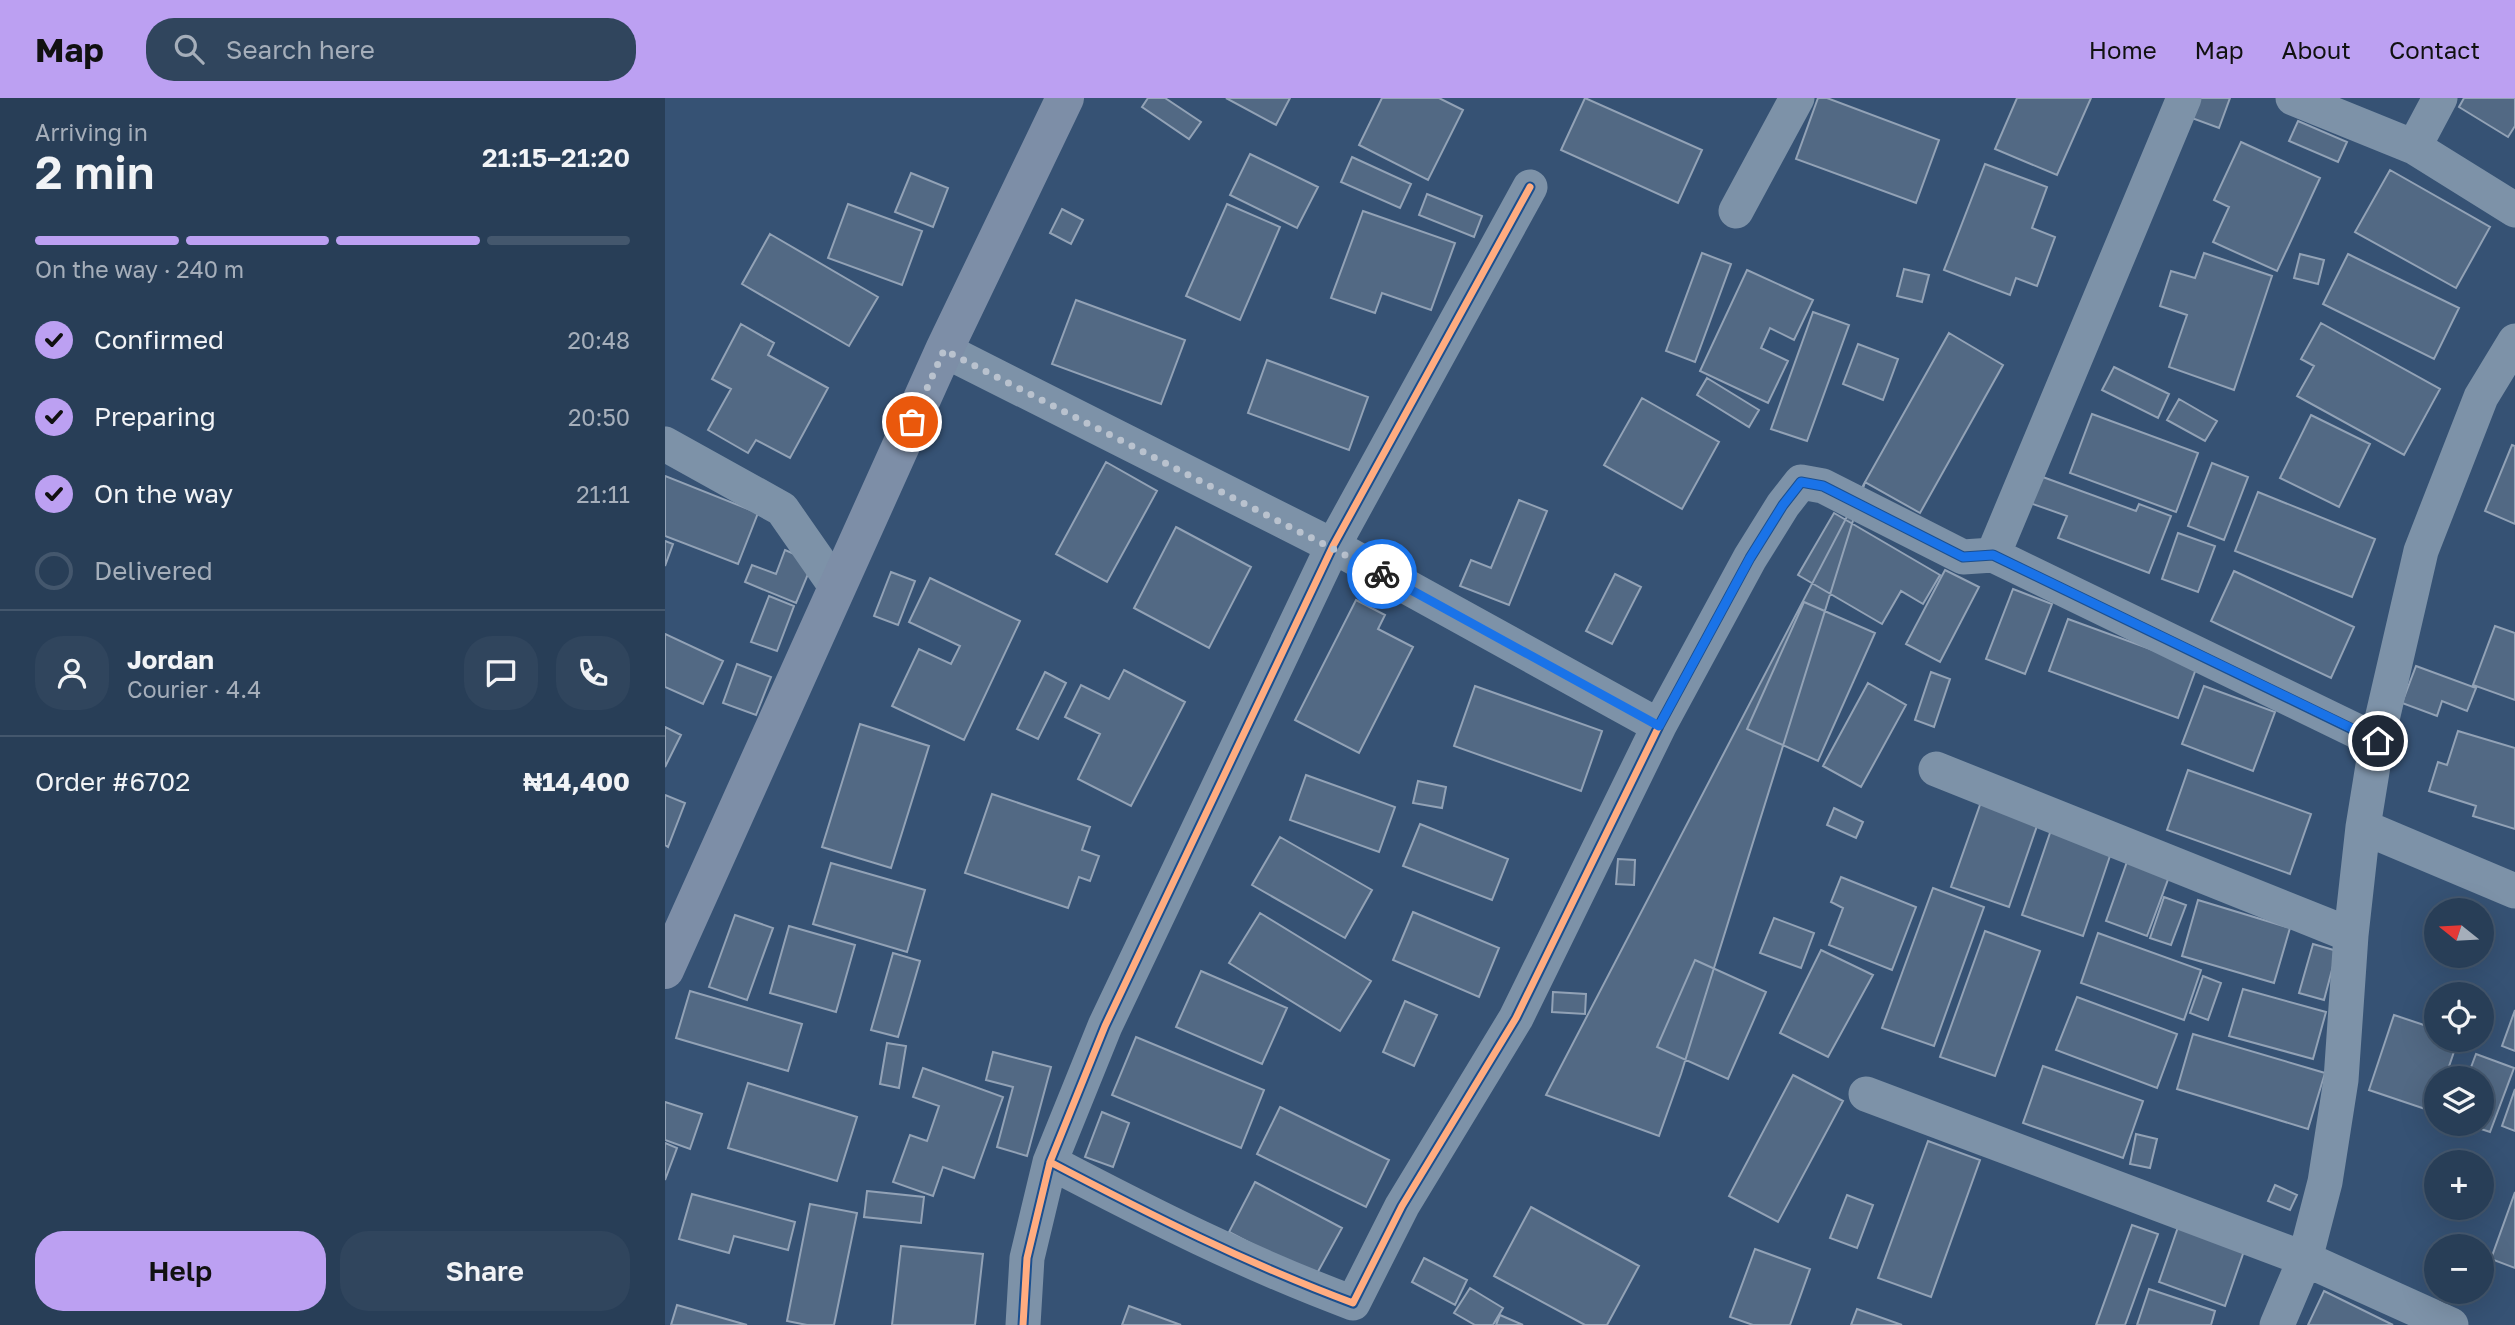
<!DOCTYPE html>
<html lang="en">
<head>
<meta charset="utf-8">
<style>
	:root { --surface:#283e57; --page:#30455d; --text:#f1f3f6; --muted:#a5aeba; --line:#44576d; --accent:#bca0f2 }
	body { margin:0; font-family:"Golos Text",sans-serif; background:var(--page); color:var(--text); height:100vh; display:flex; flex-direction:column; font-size:26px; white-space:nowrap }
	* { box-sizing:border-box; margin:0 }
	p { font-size:23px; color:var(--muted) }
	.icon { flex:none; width:38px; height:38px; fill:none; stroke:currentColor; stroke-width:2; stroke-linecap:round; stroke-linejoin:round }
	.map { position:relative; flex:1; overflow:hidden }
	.sheet { display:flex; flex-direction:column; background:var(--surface); width:665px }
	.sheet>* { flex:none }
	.needle { width:46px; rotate:288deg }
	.buttons { position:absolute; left:1759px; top:800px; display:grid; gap:14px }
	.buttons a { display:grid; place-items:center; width:70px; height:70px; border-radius:50%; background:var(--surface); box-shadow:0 7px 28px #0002,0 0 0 2px var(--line); font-size:35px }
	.pin { position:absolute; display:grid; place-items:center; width:60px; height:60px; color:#fff; margin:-30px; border:4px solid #fff; border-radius:50%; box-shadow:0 2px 7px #0007 }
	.courier { position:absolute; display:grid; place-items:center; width:70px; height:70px; margin:-35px; border:5px solid #1a73e8; border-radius:50%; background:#fff; color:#222; box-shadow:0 2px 9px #0007 }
	.head em { font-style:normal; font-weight:600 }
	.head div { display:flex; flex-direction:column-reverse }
	.head { display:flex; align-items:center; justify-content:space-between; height:119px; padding:0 35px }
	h1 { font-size:46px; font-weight:600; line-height:52px }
	.bar { display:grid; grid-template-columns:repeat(4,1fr); gap:10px 7px; align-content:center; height:84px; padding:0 35px }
	.bar i { height:9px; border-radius:5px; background:var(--line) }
	.bar .on { background:var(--accent) }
	.bar p { grid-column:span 4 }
	.line { display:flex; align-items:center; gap:18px; padding:0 35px; border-top:2px solid var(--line) }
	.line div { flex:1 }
	.round { display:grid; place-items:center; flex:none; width:74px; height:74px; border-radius:28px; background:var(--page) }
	ol { padding:0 35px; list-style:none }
	li { display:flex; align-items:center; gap:21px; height:77px }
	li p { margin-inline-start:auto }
	li .icon { padding:7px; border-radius:50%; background:var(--accent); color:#111; stroke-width:4 }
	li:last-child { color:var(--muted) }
	li i { width:38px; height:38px; border:4px solid var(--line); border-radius:50% }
	.cta { display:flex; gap:14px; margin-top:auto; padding:14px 35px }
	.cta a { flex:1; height:80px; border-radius:28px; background:var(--accent); color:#111; font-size:28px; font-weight:600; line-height:80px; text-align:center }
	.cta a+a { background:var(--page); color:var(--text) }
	header { display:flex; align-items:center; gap:42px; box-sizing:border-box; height:98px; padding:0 35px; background:var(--accent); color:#111 }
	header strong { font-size:33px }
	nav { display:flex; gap:38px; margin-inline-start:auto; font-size:24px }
	.search { width:490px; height:63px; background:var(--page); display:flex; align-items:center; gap:18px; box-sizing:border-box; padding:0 24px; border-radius:28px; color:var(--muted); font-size:26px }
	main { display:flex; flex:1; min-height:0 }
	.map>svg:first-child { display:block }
	.building { fill:#526984; stroke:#92a2b6; stroke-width:2 }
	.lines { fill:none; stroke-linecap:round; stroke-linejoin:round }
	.street { stroke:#7d92a8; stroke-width:35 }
	.primary { stroke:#7d8ea7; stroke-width:38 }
	.cycleway-casing { stroke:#1b4f8f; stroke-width:11 }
	.cycleway { stroke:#ffac80; stroke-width:7 }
	.done { stroke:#b9c2ce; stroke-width:7; stroke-dasharray:0 12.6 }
	.route { stroke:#1a73e8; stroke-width:9 }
</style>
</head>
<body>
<header>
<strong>Map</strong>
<div class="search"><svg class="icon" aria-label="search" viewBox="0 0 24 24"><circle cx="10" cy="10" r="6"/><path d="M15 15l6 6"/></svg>Search here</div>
<nav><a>Home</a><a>Map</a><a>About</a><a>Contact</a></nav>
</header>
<main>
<section class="sheet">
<div class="head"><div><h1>2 min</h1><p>Arriving in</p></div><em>21:15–21:20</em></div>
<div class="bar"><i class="on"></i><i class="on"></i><i class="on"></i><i></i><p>On the way · 240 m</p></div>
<ol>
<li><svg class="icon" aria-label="check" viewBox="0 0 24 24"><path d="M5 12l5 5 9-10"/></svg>Confirmed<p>20:48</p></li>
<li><svg class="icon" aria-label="check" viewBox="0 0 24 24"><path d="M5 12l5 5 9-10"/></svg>Preparing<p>20:50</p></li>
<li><svg class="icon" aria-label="check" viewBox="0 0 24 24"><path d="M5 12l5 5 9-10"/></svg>On the way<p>21:11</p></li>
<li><i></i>Delivered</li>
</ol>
<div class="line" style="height:126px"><a class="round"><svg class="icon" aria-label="person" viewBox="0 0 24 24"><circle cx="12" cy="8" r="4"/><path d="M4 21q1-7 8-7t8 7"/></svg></a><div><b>Jordan</b><p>Courier · 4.4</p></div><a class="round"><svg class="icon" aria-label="chat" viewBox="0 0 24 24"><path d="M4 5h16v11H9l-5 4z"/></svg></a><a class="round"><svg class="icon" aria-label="phone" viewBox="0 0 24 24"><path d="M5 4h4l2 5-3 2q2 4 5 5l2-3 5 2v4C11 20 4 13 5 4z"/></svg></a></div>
<div class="line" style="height:91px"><div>Order #6702</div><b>₦14,400</b></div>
<div class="cta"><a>Help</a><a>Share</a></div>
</section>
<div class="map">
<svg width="1850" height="1227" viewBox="0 0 1850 1227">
	<rect width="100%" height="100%" fill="#365274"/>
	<path class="building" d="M483,0h17l36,24 -12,17 -47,-32z
		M561,0h64l-14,27z
		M717,0h57l24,12 -35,70 -69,-35z
		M920,0l117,52 -24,53 -117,-53z
		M1153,0h9l112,42 -23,63 -120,-44z
		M1352,0h74l-34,77 -62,-26z
		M1532,0h33l-11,30 -30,-11z
		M1799,0h51v28l-7,11 -49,-30z
		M1633,23l49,21 -9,20 -49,-21z
		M1576,44l79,36 -43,93 -64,-29 16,-35 -15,-7z
		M585,56l68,33 -21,41 -67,-33z
		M687,59l59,27 -11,24 -59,-26z
		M1320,66l62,23 -15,41 23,9 -18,49 -21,-8 -6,17 -66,-25z
		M1725,72l100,57 -34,61 -101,-56z
		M246,75l37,15 -15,39 -38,-15z
		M762,96l55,22 -8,21 -55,-22z
		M183,106l74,27 -20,54 -74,-27z
		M562,106l53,23 -40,93 -54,-24z
		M397,111l21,11 -12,24 -21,-11z
		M698,113l92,32 -24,67 -49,-17 -7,20 -44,-15z
		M105,136l108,63 -29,49 -107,-62z
		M1037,155l29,11 -36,98 -29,-11z
		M1539,155l68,23 -38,114 -65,-23 18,-52 -27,-9 11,-35 24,7z
		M1635,156l24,6 -6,24 -24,-6z
		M1683,156l111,54 -25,51 -111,-55z
		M1239,171l25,6 -7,27 -25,-6z
		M1082,172l66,30 -19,40 -24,-12 -9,20 27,13 -20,42 -68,-32z
		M411,202l109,40 -24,64 -109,-40z
		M1148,214l36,13 -42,116 -36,-12z
		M1656,225l119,66 -36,66 -107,-59 17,-30 -13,-7z
		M76,226l33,19 -6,12 60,33 -38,70 -34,-18 -8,13 -40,-23 23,-41 -19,-10z
		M1284,235l54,32 -83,148 -55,-31z
		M1193,246l40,15 -15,41 -40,-16z
		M602,262l101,37 -19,53 -101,-37z
		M1449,269l55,27 -11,24 -56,-28z
		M1042,280l52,32 -10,17 -52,-32z
		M977,300l77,44 -37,67 -78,-44z
		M1514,301l38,22 -12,20 -38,-21z
		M1427,316l106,39 -22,59 -106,-39z
		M1646,317l59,29 -31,63 -59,-29z
		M1847,347l3,1v78l-30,-13z
		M441,364l51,29 -50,91 -51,-28z
		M1547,365l36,14 -24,63 -36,-14z
		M0,378l93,37 -20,51 -73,-28z
		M1375,378l96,35 3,-7 32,12 -22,57 -91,-35 9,-22 -37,-13z
		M1200,384l-184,592 -22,62 -113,-41z
		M1593,394l117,47 -23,58 -117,-46z
		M854,402l28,11 -38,94 -49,-19 11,-26 20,8z
		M1169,415l106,62 -17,29 -22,-13 -19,33 -84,-49z
		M511,429l75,40 -42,81 -75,-40z
		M1513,435l37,13 -17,46 -36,-13z
		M0,443l8,3 -8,22z
		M120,452l28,12 -17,41 -51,-21 7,-17 24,9z
		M1280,472l34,17 -39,75 -34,-18z
		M1569,473l120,56 -23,51 -120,-57z
		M226,474l24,9 -17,44 -24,-9z
		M950,476l26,13 -29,57 -26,-13z
		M265,480l90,43 -56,119 -72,-34 27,-57 32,15 9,-18 -51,-24z
		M1348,491l39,15 -27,70 -39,-15z
		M104,498l25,10 -17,45 -26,-9z
		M691,502l29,15 -7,14 35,18 -54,106 -64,-33z
		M1139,504l71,31 -57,128 -71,-32z
		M1403,521l129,47 -19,52 -129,-47z
		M1830,528l20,7v67l-42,-15z
		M0,536l58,27 -20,43 -38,-17z
		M72,566l34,13 -15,38 -33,-12z
		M1751,568l60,22 -9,23 -25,-10 -5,15 -35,-13z
		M459,572l61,32 -54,104 -53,-27 22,-45 -35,-17 16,-32 28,14z
		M380,574l21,11 -28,56 -21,-10z
		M1266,574l19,7 -16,48 -19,-7z
		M1203,585l38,22 -45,82 -38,-21z
		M810,588l127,45 -21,60 -127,-45z
		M1539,588l71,26 -22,59 -71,-27z
		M195,626l69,22 -38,122 -69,-21z
		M0,629l16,8 -16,32z
		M1793,633l57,17v81l-42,-13 3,-10 -47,-15 9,-29 9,3z
		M1523,672l123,44 -21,60 -123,-44z
		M641,677l89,32 -16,45 -89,-32z
		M753,683l28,6 -4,21 -29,-5z
		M327,696l98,33 -8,23 17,6 -9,25 -11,-4 -11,31 -103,-35z
		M0,697l20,8 -17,44 -3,-2z
		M1316,704l57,21 -29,84 -58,-20z
		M1169,710l29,14 -7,16 -29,-13z
		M755,726l88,35 -16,41 -89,-34z
		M1386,732l61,20 -29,86 -61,-21z
		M615,739l92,53 -27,48 -93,-53z
		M953,761l17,1 -1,25 -18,-1z
		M1463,761l42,15 -23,62 -41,-15z
		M166,765l94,27 -18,62 -94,-28z
		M1176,779l75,30 -24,63 -63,-25 14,-37 -12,-6z
		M1268,790l51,19 -50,139 -52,-18z
		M1499,799l22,8 -15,40 -21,-7z
		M1533,802l92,28 -16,55 -92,-27z
		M748,814l86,36 -20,49 -86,-37z
		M595,815l111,68 -31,50 -111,-68z
		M70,817l38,13 -26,72 -38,-13z
		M1109,820l40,15 -13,35 -41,-15z
		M124,828l66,19 -19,67 -66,-19z
		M1320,833l55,20 -45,125 -55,-19z
		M1433,835l103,37 -17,50 -103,-37z
		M1648,846l24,7 -13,49 -25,-7z
		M1156,852l52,25 -45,82 -48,-24z
		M228,855l27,8 -22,76 -27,-7z
		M1030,862l71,32 -38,87 -71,-32z
		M536,873l86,37 -25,56 -86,-37z
		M1538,878l18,7 -13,37 -18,-7z
		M1578,891l83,23 -13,47 -84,-23z
		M25,893l112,33 -14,47 -112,-33z
		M888,894l33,2 -1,20 -33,-2z
		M1412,899l100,37 -20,54 -101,-38z
		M740,903l32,14 -23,51 -31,-14z
		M1850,912v41l-13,-5z
		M1729,917l42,14v11h22l-13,38h-9v27l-2,7 -65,-22z
		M1528,936l132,39 -17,56 -131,-40z
		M471,939l128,53 -23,58 -129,-53z
		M222,945l19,3 -7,42 -19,-4z
		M328,954l58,15 -24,89 -30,-9 16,-60 -27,-7z
		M1811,956l38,14 -24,64 -24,-8h15v-46h-14z
		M1378,968l100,35 -20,57 -100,-35z
		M258,970l80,29 -29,81 -31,-11 -10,29 -40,-14 17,-47 17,6 12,-35 -26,-9z
		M1128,977l50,26 -65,121 -49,-26z
		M83,985l109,34 -20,64 -109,-33z
		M1850,991v42l-13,-5z
		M0,1004l37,12 -12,35 -25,-9z
		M615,1009l109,53 -23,47 -109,-53z
		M437,1014l27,11 -16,44 -28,-10z
		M1471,1036l21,5 -7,29 -20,-4z
		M1263,1043l52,19 -49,137 -53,-19z
		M0,1045l12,5 -12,32z
		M590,1084l87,46 -27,49 -86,-45z
		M1610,1087l22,10 -7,15 -22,-9z
		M202,1093l57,6 -3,26 -57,-6z
		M1850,1094v76l-24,-9z
		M27,1096l103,28 -7,28 -54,-14 -5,17 -50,-14z
		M1182,1097l26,10 -16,43 -27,-10z
		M145,1106l47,9 -23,112h-27l-20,-4z
		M866,1109l108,59 -32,59h-22l-91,-49z
		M1467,1127l26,9 -33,91h-29z
		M1513,1129l66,24 -19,55 -66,-24z
		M236,1148l82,8 -8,71h-83z
		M1090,1151l55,20 -20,56h-37l-23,-8z
		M759,1160l43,22 -12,25 -43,-23z
		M805,1190l33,20 -10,17h-18l-21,-12z
		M1484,1191l66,22 -4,14h-74z
		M1659,1193l69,34h-85z
		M12,1207l70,20h-76z
		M464,1208l52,19h-59z
		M1192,1211l45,16h-51z
		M835,1217l23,10h-27z"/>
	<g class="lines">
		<path class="street" d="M1628,0l121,49 101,63
			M1749,49l26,-49
			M1071,113l61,-113
			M279,252l389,196 326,180
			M0,346l117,65 55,79
			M1328,457l191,-457
			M1271,671l415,166
			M1698,729l152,64
			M1201,996l439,165 146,66
			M385,1064c99,52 198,102 303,141l49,-97 114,-188 143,-292 91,-168 33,-53 18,-23 22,4 140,71 30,-2 384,186
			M358,1227l4,-67 23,-96 55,-136 228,-480 197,-359
			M1612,1227l28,-66 20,-77 16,-102 10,-145 12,-108 14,-86 44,-190 60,-154 34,-56"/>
		<path class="primary" d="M0,872l279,-620 121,-252"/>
		<defs>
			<path id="cycleway" d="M385,1064c99,52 198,102 303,141l49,-97 114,-188 143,-292 91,-168 33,-53 18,-23 22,4 140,71 30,-2 384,186
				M358,1227l4,-67 23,-96 55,-136 228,-480 197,-359"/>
		</defs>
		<use href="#cycleway" class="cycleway-casing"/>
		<use href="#cycleway" class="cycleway"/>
	</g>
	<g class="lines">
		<path class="done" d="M247,324l32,-72 438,224"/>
		<path class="route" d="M717,476l277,152 91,-168 33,-53 18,-23 22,4 140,71 30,-2 385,186"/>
	</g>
</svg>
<div class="buttons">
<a><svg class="needle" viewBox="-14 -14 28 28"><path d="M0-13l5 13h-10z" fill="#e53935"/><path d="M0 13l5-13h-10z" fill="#a5aeba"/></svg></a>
<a><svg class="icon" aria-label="locate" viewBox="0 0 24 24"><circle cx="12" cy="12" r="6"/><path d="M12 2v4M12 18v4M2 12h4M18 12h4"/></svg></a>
<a><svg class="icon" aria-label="layers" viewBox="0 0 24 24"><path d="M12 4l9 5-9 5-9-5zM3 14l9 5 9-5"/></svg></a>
<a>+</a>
<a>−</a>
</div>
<div class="pin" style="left:247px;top:324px;background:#ea580c"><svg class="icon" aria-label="bag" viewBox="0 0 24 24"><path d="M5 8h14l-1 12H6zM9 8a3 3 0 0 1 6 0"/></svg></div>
<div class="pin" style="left:1713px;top:643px;background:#1f2937"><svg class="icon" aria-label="home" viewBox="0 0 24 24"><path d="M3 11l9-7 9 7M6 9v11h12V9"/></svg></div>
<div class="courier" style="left:717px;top:476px"><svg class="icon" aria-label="bike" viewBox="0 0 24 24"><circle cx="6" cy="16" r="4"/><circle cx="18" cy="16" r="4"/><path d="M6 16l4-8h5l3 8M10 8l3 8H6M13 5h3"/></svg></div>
</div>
</main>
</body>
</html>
